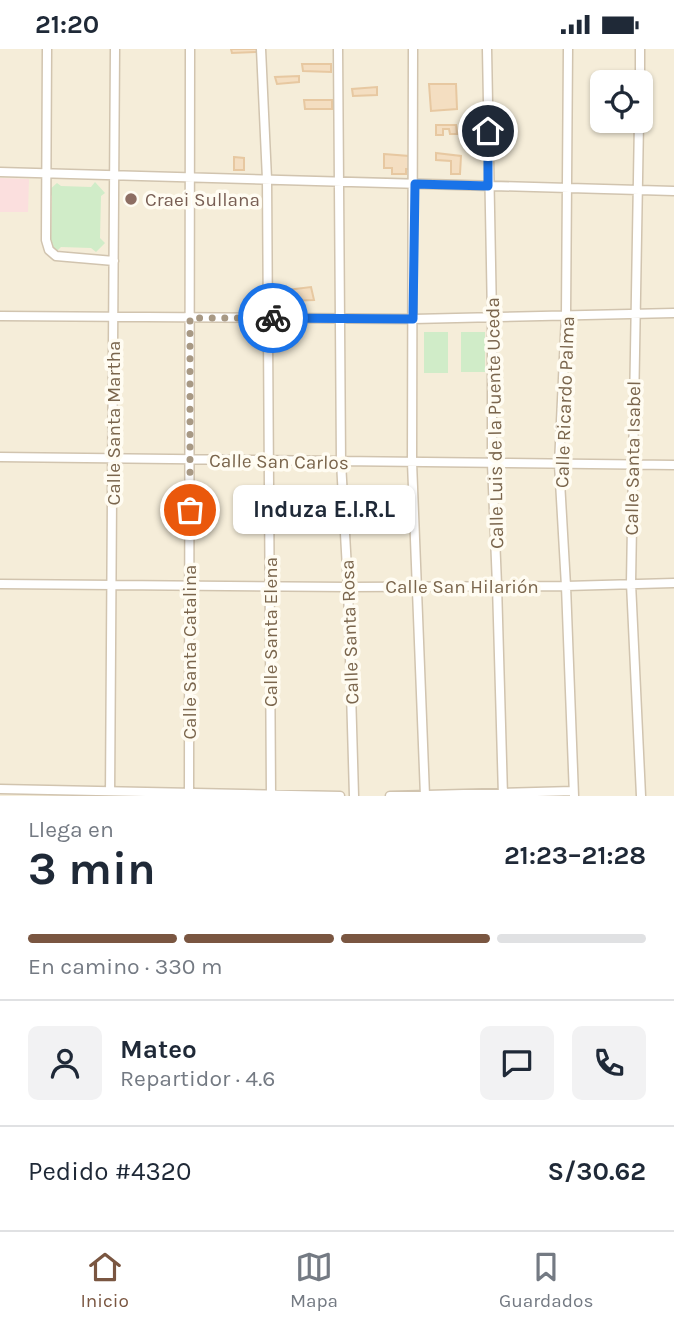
<!DOCTYPE html>
<html lang="es">
<head>
<meta charset="utf-8">
<style>
	:root { --surface:#fff; --page:#f2f2f3; --text:#1f2937; --muted:#747a83; --line:#e0e1e3; --accent:#7a5641 }
	body { margin:0; font-family:Karla,sans-serif; background:var(--page); color:var(--text); height:100vh; display:flex; flex-direction:column; font-size:26px; white-space:nowrap }
	* { box-sizing:border-box; margin:0 }
	p { font-size:23px; color:var(--muted) }
	.icon { flex:none; width:38px; height:38px; fill:none; stroke:currentColor; stroke-width:2; stroke-linecap:round; stroke-linejoin:round }
	.map { position:relative; height:747px; overflow:hidden }
	.sheet { display:flex; flex-direction:column; background:var(--surface); flex:1 }
	.sheet>* { flex:none }
	.buttons { position:absolute; left:590px; top:21px; display:grid; gap:14px }
	.buttons a { display:grid; place-items:center; width:63px; height:63px; border-radius:10px; background:var(--surface); box-shadow:0 2px 5px #0004; font-size:35px }
	.pin { position:absolute; display:grid; place-items:center; width:60px; height:60px; color:#fff; margin:-30px; border:4px solid #fff; border-radius:50%; box-shadow:0 2px 7px #0007 }
	.courier { position:absolute; display:grid; place-items:center; width:70px; height:70px; margin:-35px; border:5px solid #1a73e8; border-radius:50%; background:#fff; color:#222; box-shadow:0 2px 9px #0007 }
	.bubble { position:absolute; height:49px; border-radius:10px; background:var(--surface); box-shadow:0 2px 5px #0004; font-size:23px; font-weight:700; line-height:49px; text-align:center }
	.overview em { font-style:normal; font-weight:700 }
	.overview div { display:flex; flex-direction:column-reverse }
	.overview { display:flex; align-items:center; justify-content:space-between; height:119px; padding:0 28px }
	h1 { font-size:46px; font-weight:700; line-height:52px }
	.bar { display:grid; grid-template-columns:repeat(4,1fr); gap:10px 7px; align-content:center; height:84px; padding:0 28px }
	.bar i { height:9px; border-radius:5px; background:var(--line) }
	.bar .current { background:var(--accent) }
	.bar p { grid-column:span 4 }
	.line { display:flex; align-items:center; gap:18px; padding:0 28px; border-top:2px solid var(--line) }
	.line div { flex:1 }
	.round { display:grid; place-items:center; flex:none; width:74px; height:74px; border-radius:10px; background:var(--page) }
	.status { display:flex; justify-content:space-between; align-items:center; height:49px; padding:0 35px; background:var(--surface); direction:ltr }
	.status svg { height:19px; fill:currentColor }
	.dock { display:flex; justify-content:space-around; align-items:center; height:98px; border-top:2px solid var(--line); background:var(--surface); font-size:19px; color:var(--muted) }
	.dock a { display:grid; justify-items:center; gap:4px }
	.dock .current { color:var(--accent) }
	.map>svg:first-child { display:block }
	.residential { fill:#f5edd9; fill-rule:evenodd }
	.medical { fill:#fbdfde }
	.green { fill:#d0ecc8 }
	.building { fill:#f4dec1; stroke:#e7c8a1; stroke-width:2 }
	.lines { fill:none; stroke-linecap:round; stroke-linejoin:round }
	.minor-casing { stroke:#d1c4af; stroke-width:11 }
	.minor { stroke:#fff; stroke-width:8 }
	.done { stroke:#a89984; stroke-width:7; stroke-dasharray:0 12.6 }
	.route { stroke:#1a73e8; stroke-width:9 }
	.education-dot { fill:#8d6e63; stroke:#fffcf2; stroke-width:2.5 }
	.labels { text-anchor:middle; stroke-width:7; stroke-linejoin:round; paint-order:stroke }
	.education-label { font-size:19px; fill:#785e54; stroke:#fffcf2; text-anchor:start }
	.street-label { font-size:19px; fill:#7a654c; stroke:#fffcf2 }
</style>
</head>
<body>
<div class="status"><b>21:20</b><svg viewBox="0 0 49 12"><path d="M0 12V9h3v3zM5 12V6h3v6zM10 12V3h3v9zM15 12V0h3v12zM26 1h20v11H26zM47 4h2v5h-2z"/></svg></div>
<div class="map">
<svg width="674" height="747" viewBox="0 0 674 747">
	<rect width="100%" height="100%" fill="#fdf9eb"/>
	<path class="residential" d="M0,0h674v747h-674zM602,33h38v39h-38z"/>
	<path class="medical" d="M0,129l29,1 -1,33h-28z"/>
	<path class="green" d="M95,133l10,11 -4,3 -1,42 5,5 -9,9 -5,-4 -30,-1 -4,4 -9,-7 3,-4 1,-44 -4,-5 9,-8 4,3 30,1z
		M424,283h24v41h-24z
		M461,283h24v40h-24z"/>
	<path class="building" d="M231,0h26v3l-25,1z
		M302,15h29v8l-28,-1z
		M299,27v6l-22,2 -2,-7z
		M429,35h27l1,25 -26,2z
		M377,38v8l-24,1 -1,-7z
		M304,51h28v9h-27z
		M636,73v7l-26,-1v-5z
		M436,76h20l1,9h-7l-1,-5h-6v6h-7z
		M436,104l25,3 -1,18h-9v-13l-15,-1z
		M384,105l25,2v13h-3v5h-14v-6h-8z
		M234,108l10,1v12h-10z
		M311,238l3,13 -29,1 2,-11z"/>
	<g class="lines">
		<defs>
			<path id="minor" d="M47,0l-1,191 3,10 7,6 58,5
				M261,0l6,130 4,617
				M338,0l3,413 7,125 6,209
				M413,0l-1,413 13,334
				M487,0l5,269v145l5,122 6,211
				M568,0l-2,266 -7,149 7,122 8,210
				M640,33v-33
				M639,72l-8,462 10,213
				M0,123l674,19
				M0,267l413,3 261,-6
				M0,408l674,8
				M0,535l348,3 218,-1 108,-3
				M0,740l340,7
				M189,744l1,-744
				M110,747l5,-747
				M390,747l183,-5"/>
		</defs>
		<use href="#minor" class="minor-casing"/>
		<use href="#minor" class="minor"/>
	</g>
	<g class="lines">
		<path class="done" d="M190,461v-192h83"/>
		<path class="route" d="M273,269l140,1 2,-135 73,2v-55"/>
	</g>
	<circle class="education-dot" cx="131" cy="150" r="7"/>
	<g class="labels">
		<g class="education-label">
			<text x="145" y="157">Craei Sullana</text>
		</g>
		<g class="street-label">
			<text transform="translate(564 353) rotate(-88)" y="7">Calle Ricardo Palma</text>
			<text transform="translate(113 374) rotate(-90)" y="7">Calle Santa Martha</text>
			<text transform="translate(494 374) rotate(-91)" y="7">Calle Luis de la Puente Uceda</text>
			<text transform="translate(632 409) rotate(-89)" y="7">Calle Santa Isabel</text>
			<text transform="translate(279 412) rotate(1)" y="7">Calle San Carlos</text>
			<text x="462" y="544">Calle San Hilarión</text>
			<text transform="translate(270 583) rotate(-90)" y="7">Calle Santa Elena</text>
			<text transform="translate(349 583) rotate(-92)" y="7">Calle Santa Rosa</text>
			<text transform="translate(189 603) rotate(-90)" y="7">Calle Santa Catalina</text>
		</g>
	</g>
</svg>
<div class="buttons">
<a><svg class="icon" aria-label="locate" viewBox="0 0 24 24"><circle cx="12" cy="12" r="6"/><path d="M12 2v4M12 18v4M2 12h4M18 12h4"/></svg></a>
</div>
<div class="pin" style="left:190px;top:461px;background:#ea580c"><svg class="icon" aria-label="bag" viewBox="0 0 24 24"><path d="M5 8h14l-1 12H6zM9 8a3 3 0 0 1 6 0"/></svg></div>
<div class="pin" style="left:488px;top:82px;background:#1f2937"><svg class="icon" aria-label="home" viewBox="0 0 24 24"><path d="M3 11l9-7 9 7M6 9v11h12V9"/></svg></div>
<div class="courier" style="left:273px;top:269px"><svg class="icon" aria-label="bike" viewBox="0 0 24 24"><circle cx="6" cy="16" r="4"/><circle cx="18" cy="16" r="4"/><path d="M6 16l4-8h5l3 8M10 8l3 8H6M13 5h3"/></svg></div>
<div class="bubble" style="left:233px;top:436px;width:182px">Induza E.I.R.L</div>
</div>
<section class="sheet">
<div class="overview"><div><h1>3 min</h1><p>Llega en</p></div><em>21:23–21:28</em></div>
<div class="bar"><i class="current"></i><i class="current"></i><i class="current"></i><i></i><p>En camino · 330 m</p></div>
<div class="line" style="height:126px"><a class="round"><svg class="icon" aria-label="person" viewBox="0 0 24 24"><circle cx="12" cy="8" r="4"/><path d="M4 21q1-7 8-7t8 7"/></svg></a><div><b>Mateo</b><p>Repartidor · 4.6</p></div><a class="round"><svg class="icon" aria-label="chat" viewBox="0 0 24 24"><path d="M4 5h16v11H9l-5 4z"/></svg></a><a class="round"><svg class="icon" aria-label="phone" viewBox="0 0 24 24"><path d="M5 4h4l2 5-3 2q2 4 5 5l2-3 5 2v4C11 20 4 13 5 4z"/></svg></a></div>
<div class="line" style="height:91px"><div>Pedido #4320</div><b>S/30.62</b></div>
</section>
<nav class="dock">
<a class="current"><svg class="icon" aria-label="home" viewBox="0 0 24 24"><path d="M3 11l9-7 9 7M6 9v11h12V9"/></svg>Inicio</a>
<a><svg class="icon" aria-label="map" viewBox="0 0 24 24"><path d="M3 6l6-2 6 2 6-2v14l-6 2-6-2-6 2zM9 4v14M15 6v14"/></svg>Mapa</a>
<a><svg class="icon" aria-label="saved" viewBox="0 0 24 24"><path d="M7 4h10v16l-5-4-5 4z"/></svg>Guardados</a>
</nav>
</body>
</html>
